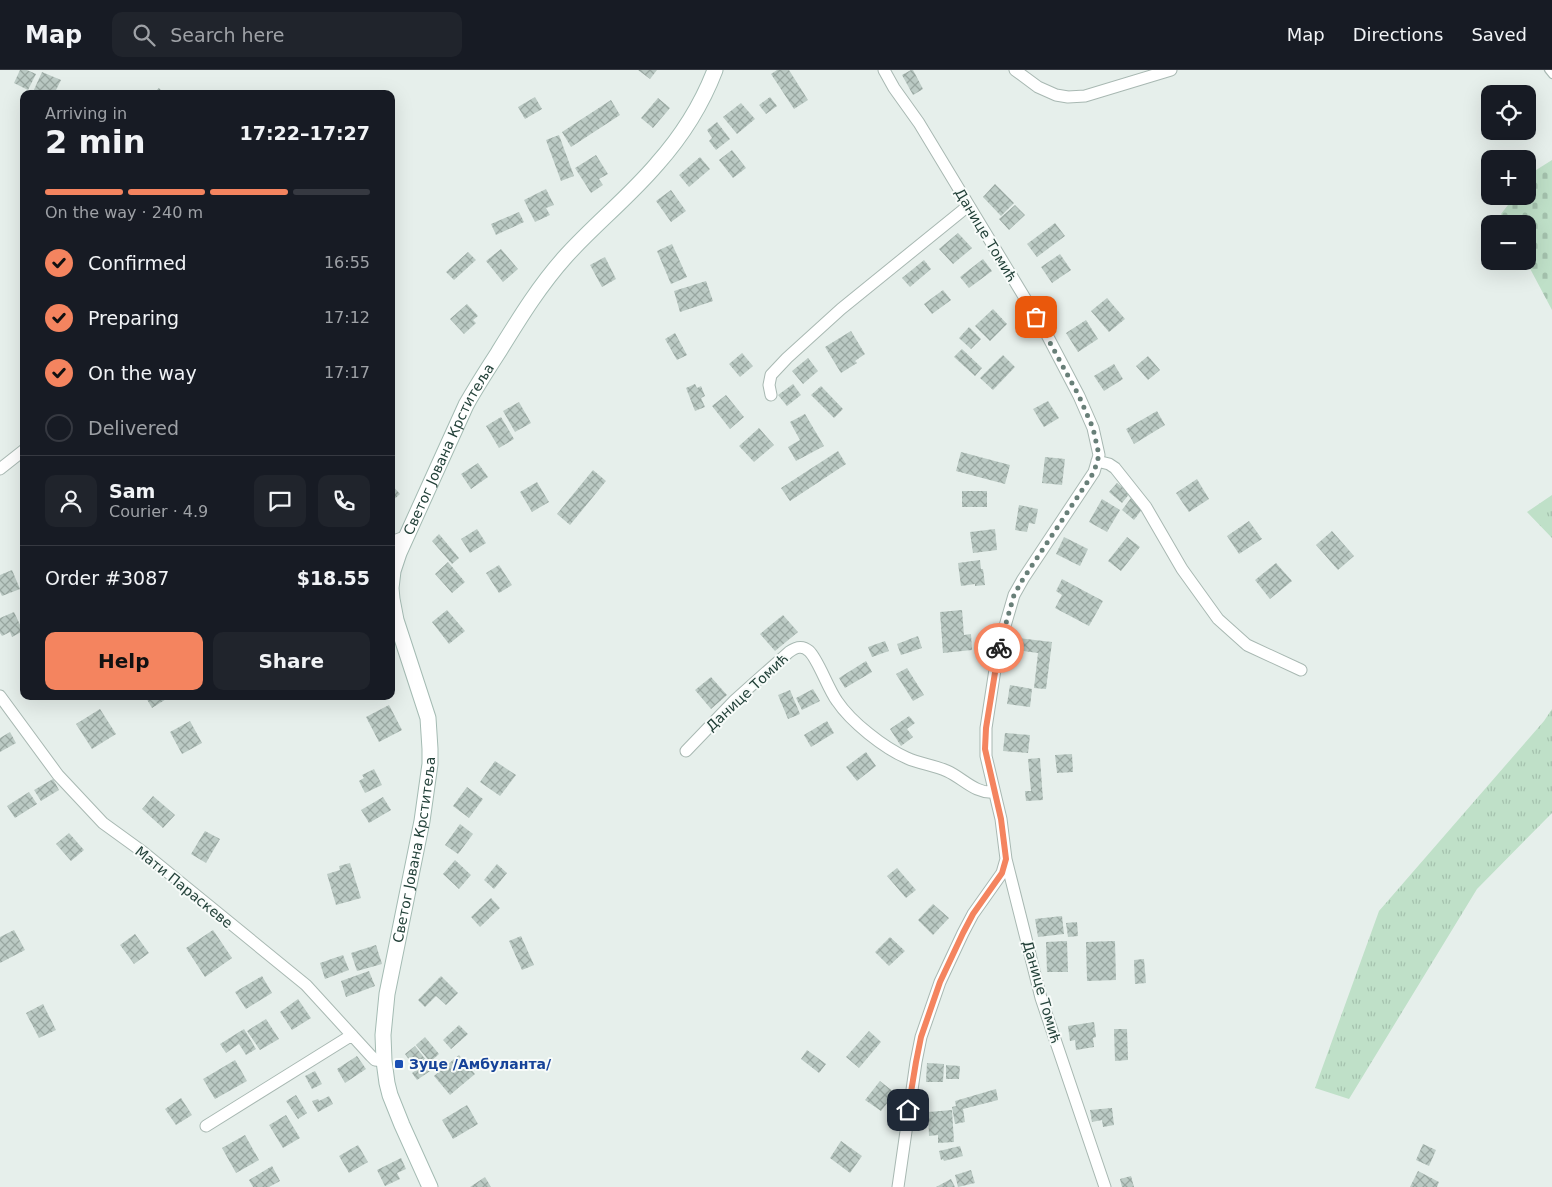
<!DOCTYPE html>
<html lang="en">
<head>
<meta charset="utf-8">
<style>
	:root { --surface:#171b24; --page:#20242c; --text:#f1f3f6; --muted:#9ea1a6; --line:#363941; --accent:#f4845f }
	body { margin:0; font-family:"DejaVu Sans",sans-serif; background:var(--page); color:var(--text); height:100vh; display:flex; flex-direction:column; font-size:19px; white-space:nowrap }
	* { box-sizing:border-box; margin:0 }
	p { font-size:16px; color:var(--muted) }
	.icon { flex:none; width:28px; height:28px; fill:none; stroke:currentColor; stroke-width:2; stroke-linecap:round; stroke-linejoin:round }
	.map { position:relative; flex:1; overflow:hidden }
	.details { position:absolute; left:20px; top:20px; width:375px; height:610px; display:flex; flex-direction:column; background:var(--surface); border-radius:10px; box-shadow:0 5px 20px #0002 }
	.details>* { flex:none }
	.fabs { position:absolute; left:1481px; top:15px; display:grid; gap:10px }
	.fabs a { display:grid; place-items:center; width:55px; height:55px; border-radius:10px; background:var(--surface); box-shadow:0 5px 20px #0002; font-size:25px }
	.pin { position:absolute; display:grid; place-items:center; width:42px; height:42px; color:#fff; margin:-21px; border-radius:10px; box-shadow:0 2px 8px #0006 }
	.courier { position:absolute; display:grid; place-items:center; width:50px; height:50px; margin:-25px; border:4px solid #f4845f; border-radius:50%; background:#fff; color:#222; box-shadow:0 1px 6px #0007 }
	.head em { font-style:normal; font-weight:700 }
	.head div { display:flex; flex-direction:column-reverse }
	.head { display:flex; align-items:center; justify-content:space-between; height:85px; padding:0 25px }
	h1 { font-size:32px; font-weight:700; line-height:38px }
	.bar { display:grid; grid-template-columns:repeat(4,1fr); gap:8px 5px; align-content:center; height:60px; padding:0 25px }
	.bar i { height:6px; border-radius:4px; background:var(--line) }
	.bar .on { background:var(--accent) }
	.bar p { grid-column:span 4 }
	.line { display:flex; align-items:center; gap:12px; padding:0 25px; border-top:1px solid var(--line) }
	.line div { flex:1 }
	.round { display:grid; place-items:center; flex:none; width:52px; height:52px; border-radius:10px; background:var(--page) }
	ol { padding:0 25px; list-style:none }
	li { display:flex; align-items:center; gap:15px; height:55px }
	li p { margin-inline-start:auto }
	li .icon { padding:5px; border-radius:50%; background:var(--accent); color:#111; stroke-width:4 }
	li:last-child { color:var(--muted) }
	li i { width:28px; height:28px; border:2px solid var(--line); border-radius:50% }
	.action { display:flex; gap:10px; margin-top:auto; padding:10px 25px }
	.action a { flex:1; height:58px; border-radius:10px; background:var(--accent); color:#111; font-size:20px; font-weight:700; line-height:58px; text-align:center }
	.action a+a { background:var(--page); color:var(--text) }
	header { display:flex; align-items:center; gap:30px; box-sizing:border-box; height:70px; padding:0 25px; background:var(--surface); border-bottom:1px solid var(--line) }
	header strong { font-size:24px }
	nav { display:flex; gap:28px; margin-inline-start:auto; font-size:18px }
	.search { width:350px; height:45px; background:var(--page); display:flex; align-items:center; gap:12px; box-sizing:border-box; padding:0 18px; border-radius:10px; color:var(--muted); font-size:19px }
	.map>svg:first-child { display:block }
	.grass { fill:url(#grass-tufts) }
	.cemetery { fill:url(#cemetery-stones) }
	.building { fill:url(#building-cross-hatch) }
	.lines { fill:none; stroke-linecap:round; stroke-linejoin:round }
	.lane-casing { stroke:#a8b8b2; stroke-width:8 }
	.street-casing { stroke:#a8b8b2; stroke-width:13 }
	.secondary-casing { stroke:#a4bbb3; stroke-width:17 }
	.lane { stroke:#fff; stroke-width:5.5 }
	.street { stroke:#fff; stroke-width:11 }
	.secondary { stroke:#fff; stroke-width:15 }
	.done { stroke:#687f78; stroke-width:5; stroke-dasharray:0 9 }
	.route { stroke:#f4845f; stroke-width:6 }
	.transit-dot { fill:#1a4fb4; stroke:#f7fbf9; stroke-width:2 }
	.labels { text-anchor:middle; stroke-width:4; stroke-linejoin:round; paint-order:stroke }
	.street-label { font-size:14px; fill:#24423a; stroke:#f7fbf9 }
	.transit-label { font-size:14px; font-weight:bold; fill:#164399; stroke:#f7fbf9; text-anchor:start }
</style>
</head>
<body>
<header>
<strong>Map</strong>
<div class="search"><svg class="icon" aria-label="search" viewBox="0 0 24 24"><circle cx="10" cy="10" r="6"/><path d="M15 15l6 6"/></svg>Search here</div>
<nav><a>Map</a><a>Directions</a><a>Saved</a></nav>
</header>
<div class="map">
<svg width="1552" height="1117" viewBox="0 0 1552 1117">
	<defs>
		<pattern id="grass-tufts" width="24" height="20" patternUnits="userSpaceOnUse" patternTransform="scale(1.25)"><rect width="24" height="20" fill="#bfe0c8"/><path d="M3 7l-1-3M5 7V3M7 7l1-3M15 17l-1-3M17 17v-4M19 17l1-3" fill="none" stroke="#a4c1ad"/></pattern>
		<pattern id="cemetery-stones" width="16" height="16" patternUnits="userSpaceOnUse" patternTransform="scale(1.25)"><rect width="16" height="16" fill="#bfe0c8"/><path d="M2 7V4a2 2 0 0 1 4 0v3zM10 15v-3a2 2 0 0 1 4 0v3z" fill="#a4c1ad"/></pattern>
		<pattern id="building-cross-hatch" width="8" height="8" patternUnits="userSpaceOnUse" patternTransform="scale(1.25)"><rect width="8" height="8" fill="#bbcac4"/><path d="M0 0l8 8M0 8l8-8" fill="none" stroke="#98a6a0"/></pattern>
	</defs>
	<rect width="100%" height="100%" fill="#e6efeb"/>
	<path class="grass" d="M1552,425v43l-25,-26z
		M1552,639v104l-75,76 -128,210 -34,-11 64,-177 165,-190z"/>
	<path class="cemetery" d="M1552,90v150l-26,-49h2v-37h-22l-5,-10 14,-18h13v-17l5,-7z"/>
	<path class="building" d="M20,0h7l9,4 -8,16 -14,-7z
		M638,0h19l-7,9z
		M777,0h12l19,30 -14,9 -23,-35z
		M911,0h2l10,19 -10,6 -11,-20z
		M42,2l19,8 -7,14h-22z
		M159,18l5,6h-12z
		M535,27l7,12 -17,10 -7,-12z
		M770,27l7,9 -11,8 -7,-9z
		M658,28l12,10 -17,20 -12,-10z
		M611,30l9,15 -49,32 -9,-15z
		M741,33l14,16 -18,15 -14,-17z
		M717,52l13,17 -14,11 -7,-9 3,-3 -5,-8z
		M559,65l15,41 -13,5 -15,-41z
		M732,80l14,18 -13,10 -14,-18z
		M596,85l12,19 -9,5 4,6 -12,8 -16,-25z
		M700,87l10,12 -21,18 -10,-12z
		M995,114l19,19 -13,13 -18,-19z
		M546,119l8,16 -8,3 4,7 -15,7 -11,-22z
		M671,120l15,21 -15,11 -15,-21z
		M1015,135l10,10 -16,15 -10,-11z
		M519,142l5,10 -28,13 -5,-11z
		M1055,153l10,13 -28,21 -10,-13z
		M958,163l14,15 -19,16 -14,-15z
		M672,174l15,33 -16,7 -14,-33z
		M501,179l17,20 -15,13 -17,-21z
		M468,182l8,8 -22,20 -8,-8z
		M1060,184l11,16 -19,13 -11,-16z
		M605,187l11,22 -14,8 -12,-22z
		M983,189l9,12 -23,17 -9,-11z
		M924,190l7,9 -21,18 -8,-9z
		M706,211l7,20 -33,11 -6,-21z
		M943,220l8,10 -19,14 -8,-10z
		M1107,228l18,21 -16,13 -18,-21z
		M467,234l11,12 -5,4 3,3 -12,11 -14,-15z
		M993,239l14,15 -17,17 -15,-15z
		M1086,250l12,19 -20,13 -12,-19z
		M969,257l12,12 -10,10 -12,-11z
		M851,261l14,23 -10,7 2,2 -16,10 -16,-26z
		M675,263l12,22 -10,5 -12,-21z
		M962,279l20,19 -7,8 -21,-19z
		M742,283l11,13 -13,11 -11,-13z
		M1003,285l12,12 -22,23 -13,-12z
		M1148,286l12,14 -12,10 -12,-14z
		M808,288l10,13 -15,13 -11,-13z
		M1114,294l9,15 -19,12 -10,-15z
		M695,314l2,4 4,-2 4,10 -4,2 4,9 -10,4 -9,-23z
		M793,314l8,11 -14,11 -9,-11z
		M821,316l22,23 -9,9 -23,-23z
		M726,325l18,22 -14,12 -18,-23z
		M1048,331l11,17 -15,9 -11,-18z
		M519,332l12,21 -16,9 -12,-21z
		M1157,341l8,14 -31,19 -8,-15z
		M805,344l19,32 -28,15 -8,-14 12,-7 -10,-18z
		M501,347l13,22 -15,9 -13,-22z
		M759,358l15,17 -20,17 -15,-16z
		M838,381l8,13 -56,37 -9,-13z
		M961,382l49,13 -5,19 -49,-13z
		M1045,387l20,2 -3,26 -20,-2z
		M478,393l10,14 -17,12 -10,-15z
		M593,400l13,11 -36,44 -13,-11z
		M1197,409l12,20 -20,13 -13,-19z
		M537,412l12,20 -17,10 -12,-20z
		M1117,413l13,10 -8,10 -13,-11z
		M391,414l9,10 -9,8z
		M962,421h25v16h-25z
		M1131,428l12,10 -9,12 -12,-10z
		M1102,429l18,11 -13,22 -18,-10z
		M1019,435l19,4 -3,15 -6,-1 -2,9 -12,-2z
		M1249,451l13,18 -23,15 -12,-18z
		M477,459l9,14 -16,10 -9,-14z
		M995,459l2,21 -24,3 -3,-21z
		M1332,461l22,25 -16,14 -22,-25z
		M439,464l20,24 -7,6 -20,-23z
		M1064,467l24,12 -8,17 -24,-12z
		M1127,467l13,10 -19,24 -13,-10z
		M980,490l1,9h2l2,16 -10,1v-2l-14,2 -3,-23z
		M448,492l17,20 -13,11 -17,-19z
		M1276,493l16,18 -22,18 -15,-19z
		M499,495l13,20 -13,8 -13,-20z
		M12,500l8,19 -18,7 -2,-4v-17z
		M1062,509l41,22 -14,25 -34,-18 7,-13 -6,-4z
		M447,540l18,21 -16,13 -17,-22z
		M962,540l2,25 7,-1 1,16 -29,3 -3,-41z
		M14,542l9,19 -11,6 -2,-5 -8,4 -2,-3v-15z
		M783,545l15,17 -23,19 -15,-17z
		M918,566l4,12 -21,7 -4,-11z
		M1018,568l34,4 -6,47 -12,-1 4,-35 -22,-3z
		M885,571l4,10 -17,6 -4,-10z
		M866,591l6,11 -27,16 -6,-10z
		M907,598l17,27 -11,6 -17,-27z
		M711,607l16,18 -16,14 -16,-19z
		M1010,615l22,4 -2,18 -23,-3z
		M813,619l7,12 -18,9 -6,-12z
		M790,620l10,24 -12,5 -10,-24z
		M145,626h26l-19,12z
		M389,635l13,25 -23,12 -13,-25z
		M100,639l16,25 -24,15 -16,-25z
		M909,646l6,7 -8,6 6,8 -12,9 -11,-17z
		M190,651l12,22 -20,11 -12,-22z
		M827,651l7,12 -23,14 -7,-12z
		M10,662l6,11 -16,9v-14z
		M1005,663l25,2 -2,18 -25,-2z
		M866,682l10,14 -19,15 -11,-14z
		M1072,684l1,18 -16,1 -2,-18z
		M1040,688l3,42 -17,1 -1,-10h6l-3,-32z
		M495,691l21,14 -16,21 -20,-14z
		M374,699l8,16 -17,8 -6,-12 5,-3 -2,-3z
		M53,709l6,11 -18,11 -7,-11z
		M467,717l16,12 -14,19 -16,-12z
		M29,722l8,12 -22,14 -8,-12z
		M153,726l22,19 -12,13 -21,-19z
		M383,727l8,13 -22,13 -8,-13z
		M460,754l13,10 -15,20 -13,-9z
		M205,761l15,8 -14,24 -15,-9z
		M69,763l15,17 -13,11 -15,-17z
		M455,790l16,15 -12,14 -16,-15z
		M350,793l11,35 -25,7 -9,-31 13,-4 -1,-4z
		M497,794l10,9 -13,16 -10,-9z
		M897,798l19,22 -10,8 -19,-22z
		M491,828l9,10 -20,19 -9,-10z
		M933,834l16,14 -16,17 -15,-15z
		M1062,846l2,18 -26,3 -3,-18z
		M1077,852l1,14 -10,1 -2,-14z
		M14,860l11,20 -25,13v-26z
		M213,860l19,28 -27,19 -19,-29z
		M135,864l14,19 -15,11 -14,-19z
		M521,866l13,29 -12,5 -13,-29z
		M890,867l15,14 -16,15 -14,-14z
		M1067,871l1,31h-21l-1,-30z
		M1115,871l1,39 -29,1 -1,-39z
		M376,875l6,19 -25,7 -6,-18z
		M343,885l6,15 -24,9 -5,-16z
		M1144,889l2,24 -11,1 -1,-24z
		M369,901l6,15 -29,11 -5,-16z
		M262,906l10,17 -26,16 -11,-17z
		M441,906l17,17 -12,12 -10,-9 -11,11 -7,-7z
		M298,929l13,19 -19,12 -12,-18z
		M43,934l13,26 -17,8 -13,-25z
		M266,949l13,20 -19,11 -13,-19z
		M1094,952l2,15 -3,1 1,9 -18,3 -1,-10 -5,1 -2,-15z
		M459,955l9,9 -17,15 -8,-9z
		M244,959l12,20 -10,6 -7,-11 -13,9 -6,-9z
		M1114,959h13l1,31 -13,1z
		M869,961l12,11 -22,26 -13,-11z
		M425,967l14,17 -9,8 -14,-17z
		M415,976l11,14 -11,8 -10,-14z
		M807,980l19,14 -7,9 -18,-14z
		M459,985l16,19 -25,21 -16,-19z
		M357,986l9,13 -21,14 -8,-14z
		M235,990l12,21 -32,18 -12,-20z
		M428,992l5,7 -16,11 -5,-7z
		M927,993l17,1 -1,18h-17z
		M946,995l14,1 -1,13h-13z
		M315,1001l7,13 -10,5 -7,-13z
		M880,1011l15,12 -14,18 -16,-11z
		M996,1019l2,11 -35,9 2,13 -10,2 -3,-17 4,-1 -1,-5z
		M296,1025l11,18 -9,6 -12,-18z
		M329,1026l4,8 -15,8 -6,-11 6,-2 1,2z
		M181,1028l11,17 -16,10 -11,-16z
		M467,1035l11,19 -25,15 -11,-19z
		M1112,1038l2,17 -11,2 -1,-7 -10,2 -2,-12z
		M952,1040l2,32 -16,1v-8l-9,1 -1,-24z
		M286,1045l14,23 -17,10 -14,-23z
		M245,1065l14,25 -23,13 -14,-25z
		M841,1071l21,15 -12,17 -20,-15z
		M1423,1074l13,6 -7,16 -13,-6z
		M358,1075l10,17 -19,11 -10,-17z
		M960,1076l3,10 -19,5 -1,-2 -2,1 -2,-9z
		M401,1088l5,11 -9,4 3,6 -15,7 -8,-16z
		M272,1096l8,15 -11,6h-16l-4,-7z
		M971,1100l4,13 -17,4 -3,-12z
		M1418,1101l21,11 -2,5h-27z
		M1131,1106l3,11h-12l-2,-8z
		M485,1107l6,10h-21z
		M951,1109l4,8h-19z"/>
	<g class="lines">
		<defs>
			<path id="lane" d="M1548,0l4,5"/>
			<path id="street" d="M884,0l10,18 25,35 127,210 33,63 14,32 6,27 -5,17 -71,107 -9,16 -16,55 -12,78v28l15,63 5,40 35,139 64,189
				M1015,0l23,17 18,8 12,2 17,-1 86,-26
				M771,325l-2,-10 2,-10 16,-17 54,-49 127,-103
				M1097,391l12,3 6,4 31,39 36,62 36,50 29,26 54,25
				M0,399l24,-19
				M391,472l16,-6
				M0,626l58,79 45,48 40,29 163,133 65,71 4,4 9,1
				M686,681l49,-51 54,-48c7,-5 13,-7 20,-1 9,8 19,38 28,50 14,21 47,47 70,57 13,6 27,7 40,13 16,7 28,23 47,21
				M206,1056l146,-91
				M898,1117l18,-125 5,-25 19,-55 23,-49 10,-19 29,-41 4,-14"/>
			<g id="secondary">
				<path id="s1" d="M430,1117l-28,-62 -12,-30 -3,-12 -3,-22 -1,-26 4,-41 35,-173 8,-57v-15l-2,-31 -32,-98 -4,-21 -1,-11 2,-17 6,-18 67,-148c10,-18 21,-35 32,-52 21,-34 41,-67 68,-97 29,-32 63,-59 91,-92 24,-27 45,-60 58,-94"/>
			</g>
		</defs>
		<use href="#lane" class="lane-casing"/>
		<use href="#street" class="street-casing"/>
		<use href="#secondary" class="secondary-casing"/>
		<use href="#lane" class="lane"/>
		<use href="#street" class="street"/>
		<use href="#secondary" class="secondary"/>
	</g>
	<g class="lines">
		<path class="done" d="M999,578l15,-53 9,-16 71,-107 5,-17 -6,-27 -14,-32 -43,-79"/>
		<path class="route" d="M908,1040l8,-48 5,-25 19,-55 23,-49 10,-19 29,-41 4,-14 -5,-40 -16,-70 1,-21 13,-80"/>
	</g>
	<rect class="transit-dot" x="394" y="989" width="10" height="10" rx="2.5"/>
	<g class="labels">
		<g class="street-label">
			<text transform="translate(986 165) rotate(59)" y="5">Данице Томић</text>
			<text dy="5" stroke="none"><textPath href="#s1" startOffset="769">Светог Јована Крститеља</textPath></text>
			<text transform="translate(747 622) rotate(-43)" y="5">Данице Томић</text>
			<text dy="5" stroke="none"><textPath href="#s1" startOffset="349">Светог Јована Крститеља</textPath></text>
			<text transform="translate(184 817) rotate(39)" y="5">Мати Параскеве</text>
			<text transform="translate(1042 922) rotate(74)" y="5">Данице Томић</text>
		</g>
		<g class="transit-label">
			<text x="409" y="999">Зуце /Амбуланта/</text>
		</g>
	</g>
</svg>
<div class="fabs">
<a><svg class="icon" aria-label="locate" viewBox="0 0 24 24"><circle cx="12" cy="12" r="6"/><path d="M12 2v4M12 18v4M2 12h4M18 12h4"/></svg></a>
<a>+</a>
<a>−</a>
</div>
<div class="pin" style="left:1036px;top:247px;background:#ea580c"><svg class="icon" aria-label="bag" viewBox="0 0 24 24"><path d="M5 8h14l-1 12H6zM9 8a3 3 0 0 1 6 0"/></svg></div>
<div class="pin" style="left:908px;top:1040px;background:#1f2937"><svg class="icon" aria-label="home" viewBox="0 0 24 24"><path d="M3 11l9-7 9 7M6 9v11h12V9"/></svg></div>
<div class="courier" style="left:999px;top:578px"><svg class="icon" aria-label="bike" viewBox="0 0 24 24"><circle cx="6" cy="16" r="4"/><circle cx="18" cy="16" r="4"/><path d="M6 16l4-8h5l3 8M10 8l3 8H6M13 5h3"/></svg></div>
<section class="details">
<div class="head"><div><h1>2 min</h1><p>Arriving in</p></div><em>17:22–17:27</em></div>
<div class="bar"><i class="on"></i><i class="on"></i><i class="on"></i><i></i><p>On the way · 240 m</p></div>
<ol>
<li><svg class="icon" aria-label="check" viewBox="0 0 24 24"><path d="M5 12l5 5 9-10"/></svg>Confirmed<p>16:55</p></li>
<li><svg class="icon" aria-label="check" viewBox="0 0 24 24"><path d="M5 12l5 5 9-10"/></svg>Preparing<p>17:12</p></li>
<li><svg class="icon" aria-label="check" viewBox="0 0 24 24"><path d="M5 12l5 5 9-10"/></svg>On the way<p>17:17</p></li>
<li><i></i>Delivered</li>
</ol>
<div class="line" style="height:90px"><a class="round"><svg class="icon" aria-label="person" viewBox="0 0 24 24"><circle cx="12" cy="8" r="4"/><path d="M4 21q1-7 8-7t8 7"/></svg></a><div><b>Sam</b><p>Courier · 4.9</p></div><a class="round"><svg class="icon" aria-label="chat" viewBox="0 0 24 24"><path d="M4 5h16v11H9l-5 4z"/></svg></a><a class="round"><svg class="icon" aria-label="phone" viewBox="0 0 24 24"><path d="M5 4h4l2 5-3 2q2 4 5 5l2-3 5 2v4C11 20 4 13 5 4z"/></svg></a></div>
<div class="line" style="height:65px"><div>Order #3087</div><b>$18.55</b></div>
<div class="action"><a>Help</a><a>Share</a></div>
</section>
</div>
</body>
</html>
